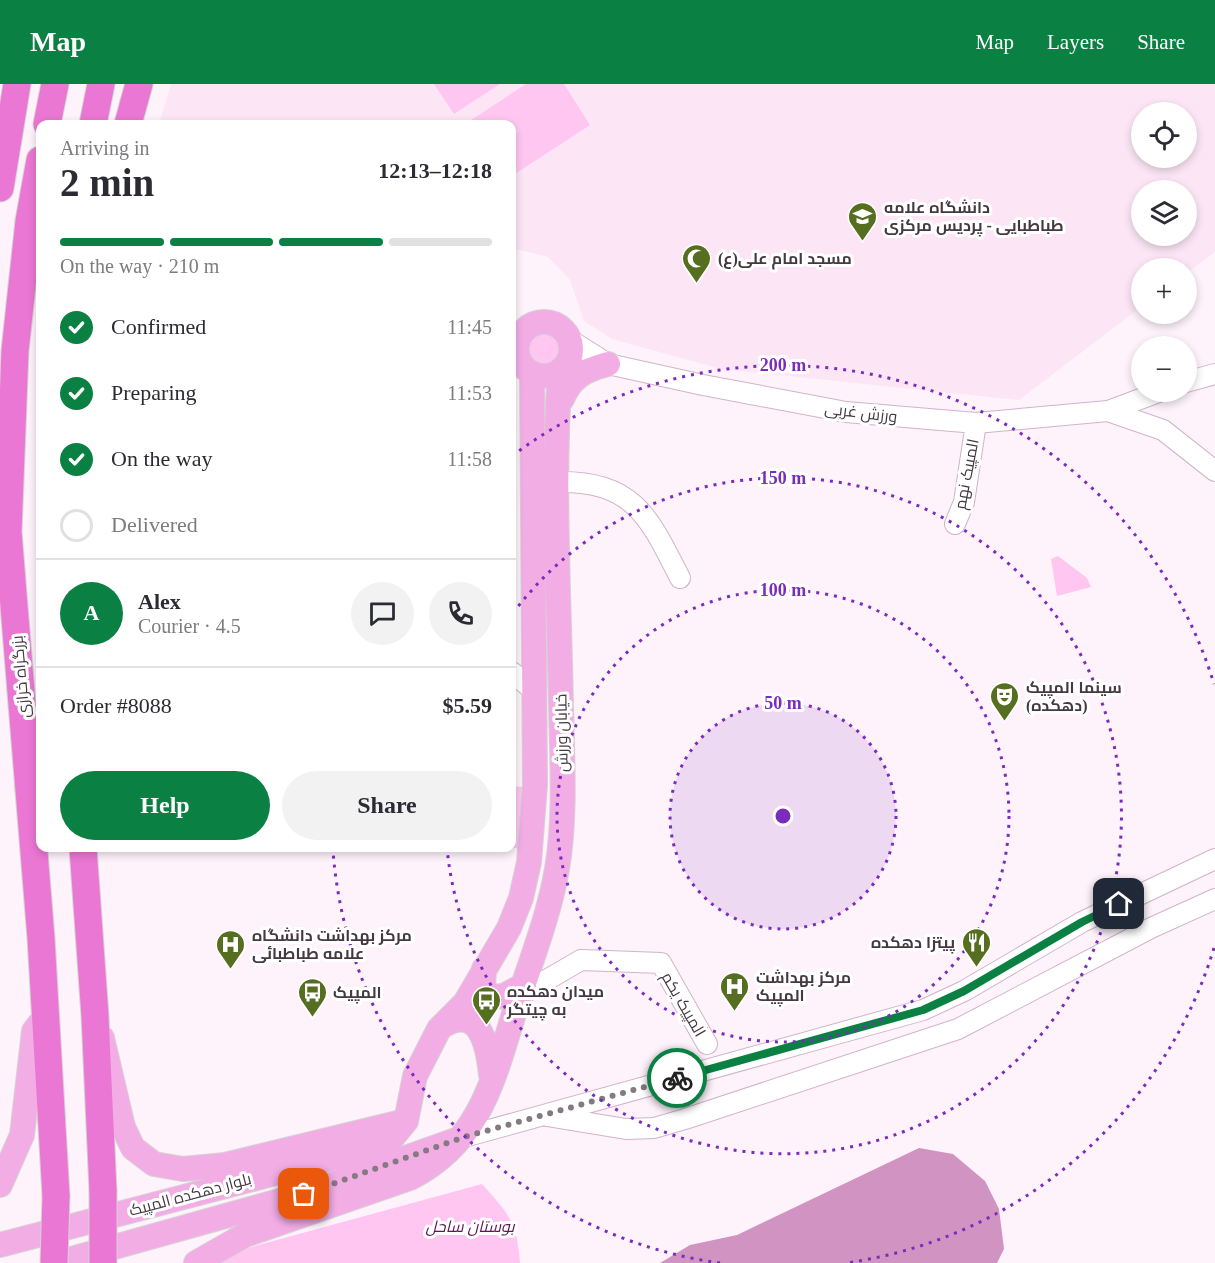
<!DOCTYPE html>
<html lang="en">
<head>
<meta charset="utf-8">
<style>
	:root { --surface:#fff; --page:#f2f2f3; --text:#2b2b33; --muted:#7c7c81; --line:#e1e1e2; --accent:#0b8043 }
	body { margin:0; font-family:"Times New Roman",Cairo,serif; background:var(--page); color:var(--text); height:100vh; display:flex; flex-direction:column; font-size:22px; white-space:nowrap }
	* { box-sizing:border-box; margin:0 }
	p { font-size:20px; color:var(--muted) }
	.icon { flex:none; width:33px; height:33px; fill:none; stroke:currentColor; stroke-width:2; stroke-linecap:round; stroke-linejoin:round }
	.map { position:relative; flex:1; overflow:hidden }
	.side { position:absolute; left:36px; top:36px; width:480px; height:732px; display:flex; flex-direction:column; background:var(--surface); border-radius:12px; box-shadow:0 3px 9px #0003 }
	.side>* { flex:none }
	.controls { position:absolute; left:1131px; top:18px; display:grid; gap:12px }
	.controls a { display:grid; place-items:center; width:66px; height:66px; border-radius:50%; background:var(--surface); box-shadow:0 3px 9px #0003; font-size:30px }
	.pin { position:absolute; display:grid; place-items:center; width:51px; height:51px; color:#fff; margin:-26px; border-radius:12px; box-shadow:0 3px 9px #0006 }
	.courier { position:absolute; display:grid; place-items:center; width:60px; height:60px; margin:-30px; border:4px solid #0b8043; border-radius:50%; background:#fff; color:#222; box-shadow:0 2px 8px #0007 }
	.summary em { font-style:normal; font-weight:700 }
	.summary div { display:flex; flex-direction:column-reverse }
	.summary { display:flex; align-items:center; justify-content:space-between; height:102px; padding:0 24px }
	h1 { font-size:39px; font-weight:700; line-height:45px }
	.bar { display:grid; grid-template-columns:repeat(4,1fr); gap:9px 6px; align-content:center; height:72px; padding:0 24px }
	.bar i { height:8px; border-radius:4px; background:var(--line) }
	.bar .active { background:var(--accent) }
	.bar p { grid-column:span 4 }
	.line { display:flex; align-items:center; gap:15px; padding:0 24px; border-top:2px solid var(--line) }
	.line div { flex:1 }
	.round { display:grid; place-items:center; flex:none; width:63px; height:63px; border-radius:32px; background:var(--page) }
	ol { padding:0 24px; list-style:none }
	li { display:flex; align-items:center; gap:18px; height:66px }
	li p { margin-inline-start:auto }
	li .icon { padding:6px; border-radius:50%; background:var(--accent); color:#fff; stroke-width:4 }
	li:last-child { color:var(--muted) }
	li i { width:33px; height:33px; border:3px solid var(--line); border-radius:50% }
	.button { display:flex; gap:12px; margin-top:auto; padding:12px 24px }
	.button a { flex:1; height:69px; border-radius:36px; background:var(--accent); color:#fff; font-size:24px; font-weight:700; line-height:69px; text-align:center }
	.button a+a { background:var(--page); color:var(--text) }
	header { display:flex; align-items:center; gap:36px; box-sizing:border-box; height:84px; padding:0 30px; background:var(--accent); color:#fff }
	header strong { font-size:28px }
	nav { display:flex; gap:33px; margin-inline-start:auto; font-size:21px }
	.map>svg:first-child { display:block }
	.built { fill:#fce6f6; fill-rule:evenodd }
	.green { fill:#fec6f0 }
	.water { fill:#d193c2 }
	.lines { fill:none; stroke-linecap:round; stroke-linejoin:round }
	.minor-casing { stroke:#d0b4c9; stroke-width:22 }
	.major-casing { stroke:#d6d3d5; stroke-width:26 }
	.highway-casing { stroke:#d6d3d5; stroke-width:29 }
	.minor { stroke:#fff; stroke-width:20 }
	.major { stroke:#f2ade5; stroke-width:24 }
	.highway { stroke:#ea77d3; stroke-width:27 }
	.highway-bridge-casing { stroke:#d6d3d5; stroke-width:29; stroke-linecap:butt }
	.highway-bridge { stroke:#ea77d3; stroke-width:27 }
	.done { stroke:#857982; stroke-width:6; stroke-dasharray:0 10.8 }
	.route { stroke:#0b8043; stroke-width:8 }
	.ring { fill:none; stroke:#7b2cbf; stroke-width:3; stroke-dasharray:3 6 }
	.labels { text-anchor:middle; stroke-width:6; stroke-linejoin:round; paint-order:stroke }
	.poi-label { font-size:16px; font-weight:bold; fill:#443841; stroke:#fff; text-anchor:start }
	.street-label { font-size:16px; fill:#443841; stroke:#fff }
	.park-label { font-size:16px; font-style:italic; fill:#5e1652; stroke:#fff }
	.centre { fill:#7b2cbf; stroke:#fff; stroke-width:3 }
	.ring-label { font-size:18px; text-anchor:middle; font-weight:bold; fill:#7b2cbf; stroke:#fff; stroke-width:6; stroke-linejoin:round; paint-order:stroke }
</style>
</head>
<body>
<header>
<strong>Map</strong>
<nav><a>Map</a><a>Layers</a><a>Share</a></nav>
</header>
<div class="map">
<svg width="1215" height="1179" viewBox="0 0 1215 1179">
	<rect width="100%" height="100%" fill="#fef2fb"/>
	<path class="built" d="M171,0h1044v168l-28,21 -1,-5h-44l-1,39 -122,93 -298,-31 -109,-30 -28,-18 -14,-41 -22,-23 -36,-9v-124h-353zM1142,28h44v46h-44zM1142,106h44v46h-44z"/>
	<path class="green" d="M434,0h66l-46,30z
		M526,0h38l26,41 -78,51v-52h-47z
		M521 265a23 23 0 1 1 46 0a23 23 0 1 1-46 0Z
		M1058,472l29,22 4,9 -34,9 -6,-37z
		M512,702l11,1 -3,61 -101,3 -109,-3h202z
		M482,1100c27,30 35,38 38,79h-304l28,-14z"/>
	<path class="water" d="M919,1064l34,6 32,27 14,28 5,40 -7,14h-337l30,-18 47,-10z"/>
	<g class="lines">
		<defs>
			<path id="minor" d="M570,256l38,24 95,21 143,27 130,11 132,-12 51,-19
				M1186,298l29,-8
				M1108,327l55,19 52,41
				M558,398c76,-1 91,35 122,96
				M955,440l9,-22 12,-79
				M512,588l22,19
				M519,912l62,-36 80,3 46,81
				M547,1032l79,13 28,-1 31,-9 273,-90 193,-101 64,-29
				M464,1053l459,-127 41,-19 118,-69 133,-63"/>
			<path id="major" d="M517 265a27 27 0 1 1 54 0a27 27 0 1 1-54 0Z
				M562,315c9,-22 23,-29 46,-35
				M484,885l-1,19 8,9 13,-1 20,-11
				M441,943c39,-25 47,19 50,48
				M102,954l21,89 10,21 21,16 29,5 42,-4 181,-44
				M0,1101l22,-50 12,-104 12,-15
				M0,1161l387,-101 19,-23 9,-45 24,-47 26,-26 44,-75 12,-30 8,-36 6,-77 -3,-412
				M57,1179l247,-69 152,-54
				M196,1179l49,-28 165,-57c66,-33 82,-92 102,-158 15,-50 36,-99 45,-151 9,-53 5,-110 4,-163 -2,-112 -9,-224 -1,-336"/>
			<path id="highway" d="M47,40l8,-40
				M93,40l8,-40
				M128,40l11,-40
				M40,76l-11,61 -14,130 -7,181 33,406 15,258
				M0,104l17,-104
				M83,764l12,168 8,175"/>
		</defs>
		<use href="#minor" class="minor-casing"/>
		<use href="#major" class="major-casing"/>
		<use href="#highway" class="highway-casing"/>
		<use href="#minor" class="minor"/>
		<use href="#major" class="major"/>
		<use href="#highway" class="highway"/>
		<defs>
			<path id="highway-bridge" d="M54,1179l2,-67
				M103,1179v-72"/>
		</defs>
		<use href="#highway-bridge" class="highway-bridge-casing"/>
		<use href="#highway-bridge" class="highway-bridge"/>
	</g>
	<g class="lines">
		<path class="done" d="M304,1110l160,-57 213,-59"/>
		<path class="route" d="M677,994l246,-68 41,-19 118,-69 37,-18"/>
	</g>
	<circle cx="783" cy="732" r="113" fill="#7b2cbf" fill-opacity=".12"/>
	<g class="ring">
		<circle cx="783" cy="732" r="113"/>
		<circle cx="783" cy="732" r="226"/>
		<path d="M513 529A338 338 0 1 1 447 764"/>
		<path d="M1214 864A451 451 0 0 1 846 1179M720 1179A451 451 0 0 1 333 767M512 372A451 451 0 0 1 1214 600"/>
	</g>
	<defs>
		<symbol id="university-pin" viewBox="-11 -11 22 30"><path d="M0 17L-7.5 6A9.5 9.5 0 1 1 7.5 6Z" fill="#566e20" stroke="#fff"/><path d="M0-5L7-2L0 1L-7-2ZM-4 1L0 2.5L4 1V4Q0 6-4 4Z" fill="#fff"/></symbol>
		<symbol id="mosque-pin" viewBox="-11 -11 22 30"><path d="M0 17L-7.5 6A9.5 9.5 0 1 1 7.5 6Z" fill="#566e20" stroke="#fff"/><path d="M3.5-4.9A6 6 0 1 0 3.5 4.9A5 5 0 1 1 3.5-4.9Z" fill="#fff"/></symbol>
		<symbol id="theatre-pin" viewBox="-11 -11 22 30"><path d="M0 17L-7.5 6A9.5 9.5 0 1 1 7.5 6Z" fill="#566e20" stroke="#fff"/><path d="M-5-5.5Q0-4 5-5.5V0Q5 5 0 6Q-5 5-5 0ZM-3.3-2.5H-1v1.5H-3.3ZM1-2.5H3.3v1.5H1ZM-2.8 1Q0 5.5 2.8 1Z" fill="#fff"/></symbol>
		<symbol id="restaurant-pin" viewBox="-11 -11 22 30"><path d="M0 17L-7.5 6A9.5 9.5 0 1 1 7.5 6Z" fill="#566e20" stroke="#fff"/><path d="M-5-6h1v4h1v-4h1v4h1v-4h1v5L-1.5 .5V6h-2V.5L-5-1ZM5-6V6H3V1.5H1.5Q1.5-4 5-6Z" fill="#fff"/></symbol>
		<symbol id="hospital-pin" viewBox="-11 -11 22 30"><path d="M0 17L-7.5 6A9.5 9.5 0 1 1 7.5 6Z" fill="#566e20" stroke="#fff"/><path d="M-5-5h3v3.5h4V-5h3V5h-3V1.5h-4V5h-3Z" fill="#fff"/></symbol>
		<symbol id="bus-pin" viewBox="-11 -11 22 30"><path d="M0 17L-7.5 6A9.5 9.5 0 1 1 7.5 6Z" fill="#566e20" stroke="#fff"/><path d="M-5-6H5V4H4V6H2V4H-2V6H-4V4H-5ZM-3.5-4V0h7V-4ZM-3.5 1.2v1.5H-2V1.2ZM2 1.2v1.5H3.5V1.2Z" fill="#fff"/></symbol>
	</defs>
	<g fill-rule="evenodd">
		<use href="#university-pin" x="846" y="116" width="33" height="45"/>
		<use href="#mosque-pin" x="680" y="158" width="33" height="45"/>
		<use href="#theatre-pin" x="988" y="596" width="33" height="45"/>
		<use href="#restaurant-pin" x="960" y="842" width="33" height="45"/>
		<use href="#hospital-pin" x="214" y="844" width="33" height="45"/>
		<use href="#hospital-pin" x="718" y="886" width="33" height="45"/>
		<use href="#bus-pin" x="296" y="892" width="33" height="45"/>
		<use href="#bus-pin" x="470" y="900" width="33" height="45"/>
	</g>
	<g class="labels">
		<g class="poi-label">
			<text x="884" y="129">دانشگاه علامه<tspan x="884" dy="18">طباطبایی - پردیس مرکزی</tspan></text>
			<text x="718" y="180">مسجد امام علی(ع)</text>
			<text x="1026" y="609">سینما المپیک<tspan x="1026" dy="18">(دهکده)</tspan></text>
			<text x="252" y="857">مرکز بهداشت دانشگاه<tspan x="252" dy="18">علامه طباطبائی</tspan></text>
			<text x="955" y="864" text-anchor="end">پیتزا دهکده</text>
			<text x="756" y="899">مرکز بهداشت<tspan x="756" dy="18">المپیک</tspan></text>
			<text x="507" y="913">میدان دهکده<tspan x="507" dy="18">به چیتگر</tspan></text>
			<text x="333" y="914">المپیک</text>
		</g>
		<g class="street-label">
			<text transform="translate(861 328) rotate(7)" y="6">ورزش غربی</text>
			<text transform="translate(966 390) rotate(-79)" y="6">المپیک نهم</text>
			<text transform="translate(20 593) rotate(-95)" y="6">بزرگراه خرازی</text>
			<text transform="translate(561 649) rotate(-91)" y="6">خیابان ورزش</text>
			<text transform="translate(684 920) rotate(60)" y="6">المپیک یکم</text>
			<text transform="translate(190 1110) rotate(-15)" y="6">بلوار دهکده المپیک</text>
		</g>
		<g class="park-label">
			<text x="470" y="1148">بوستان ساحل</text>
		</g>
	</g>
	<circle cx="783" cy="732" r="9" class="centre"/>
	<g class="ring-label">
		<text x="783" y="287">200 m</text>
		<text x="783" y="400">150 m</text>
		<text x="783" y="512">100 m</text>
		<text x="783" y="625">50 m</text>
	</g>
</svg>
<div class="controls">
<a><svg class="icon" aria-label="locate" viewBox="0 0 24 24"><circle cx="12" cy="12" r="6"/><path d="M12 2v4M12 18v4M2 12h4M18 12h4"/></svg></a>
<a><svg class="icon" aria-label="layers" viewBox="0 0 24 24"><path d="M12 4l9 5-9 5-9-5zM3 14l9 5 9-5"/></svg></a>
<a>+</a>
<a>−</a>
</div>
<div class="pin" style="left:304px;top:1110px;background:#ea580c"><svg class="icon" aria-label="bag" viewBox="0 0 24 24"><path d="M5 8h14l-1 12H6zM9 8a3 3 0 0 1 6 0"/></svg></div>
<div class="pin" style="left:1119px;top:820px;background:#1f2937"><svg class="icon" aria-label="home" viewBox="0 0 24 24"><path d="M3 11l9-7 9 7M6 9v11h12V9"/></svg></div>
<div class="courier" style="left:677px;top:994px"><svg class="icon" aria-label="bike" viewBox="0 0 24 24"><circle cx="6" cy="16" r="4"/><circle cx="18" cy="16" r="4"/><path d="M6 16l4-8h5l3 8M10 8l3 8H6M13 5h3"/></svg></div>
<section class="side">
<div class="summary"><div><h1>2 min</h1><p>Arriving in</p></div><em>12:13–12:18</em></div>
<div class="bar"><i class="active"></i><i class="active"></i><i class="active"></i><i></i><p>On the way · 210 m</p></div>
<ol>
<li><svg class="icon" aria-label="check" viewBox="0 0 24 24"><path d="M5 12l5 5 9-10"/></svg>Confirmed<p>11:45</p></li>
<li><svg class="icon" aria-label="check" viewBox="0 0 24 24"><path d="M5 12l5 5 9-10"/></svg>Preparing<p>11:53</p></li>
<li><svg class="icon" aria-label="check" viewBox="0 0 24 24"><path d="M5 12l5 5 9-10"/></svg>On the way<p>11:58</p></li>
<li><i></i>Delivered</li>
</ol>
<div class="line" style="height:108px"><b class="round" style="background:var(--accent);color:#fff">A</b><div><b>Alex</b><p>Courier · 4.5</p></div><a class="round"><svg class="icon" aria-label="chat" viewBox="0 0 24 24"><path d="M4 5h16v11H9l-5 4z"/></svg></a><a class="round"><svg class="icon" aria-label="phone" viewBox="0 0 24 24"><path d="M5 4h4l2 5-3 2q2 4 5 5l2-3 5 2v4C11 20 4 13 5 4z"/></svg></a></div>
<div class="line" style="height:78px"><div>Order #8088</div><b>$5.59</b></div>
<div class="button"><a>Help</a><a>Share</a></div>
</section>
</div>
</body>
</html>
